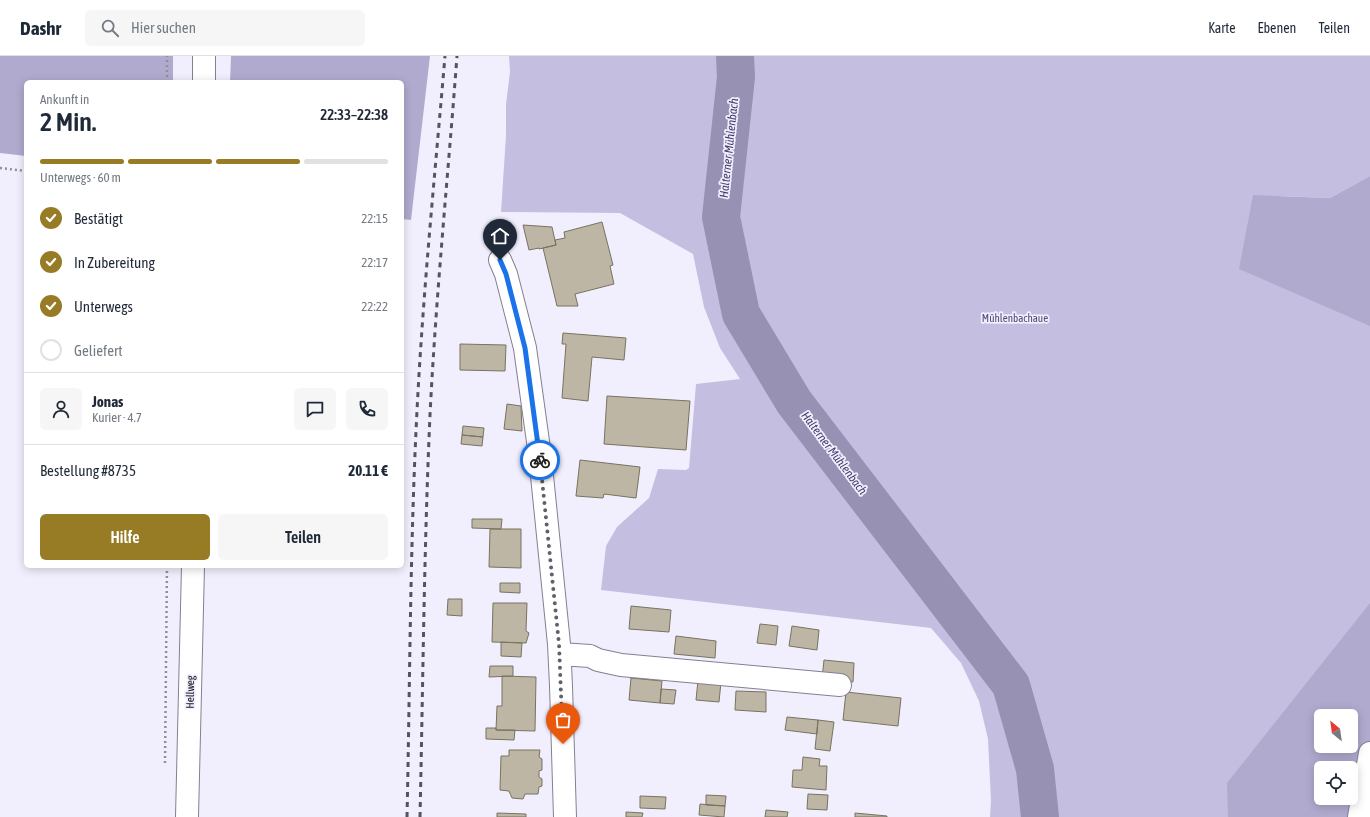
<!DOCTYPE html>
<html lang="de">
<head>
<meta charset="utf-8">
<style>
	:root { --surface:#fff; --page:#f6f6f7; --text:#1f2937; --muted:#747a83; --line:#e0e1e3; --accent:#987c25 }
	body { margin:0; font-family:"Asap Condensed",sans-serif; background:var(--page); color:var(--text); height:100vh; display:flex; flex-direction:column; font-size:15px; white-space:nowrap }
	* { box-sizing:border-box; margin:0 }
	p { font-size:13px; color:var(--muted) }
	.icon { flex:none; width:22px; height:22px; fill:none; stroke:currentColor; stroke-width:2; stroke-linecap:round; stroke-linejoin:round }
	.map { position:relative; flex:1; overflow:hidden }
	.sheet { position:absolute; left:24px; top:24px; width:380px; height:488px; display:flex; flex-direction:column; background:var(--surface); border-radius:6px; box-shadow:0 2px 10px #0003 }
	.sheet>* { flex:none }
	.needle { width:26px; rotate:331deg }
	.tools { position:absolute; left:1314px; top:653px; display:grid; gap:8px }
	.tools a { display:grid; place-items:center; width:44px; height:44px; border-radius:6px; background:var(--surface); box-shadow:0 2px 10px #0003; font-size:20px }
	.pin { position:absolute; display:grid; place-items:center; width:34px; height:34px; color:#fff; margin:-41px -17px; border-radius:50% 50% 50% 0; rotate:-45deg; box-shadow:0 0 4px #0007 }
	.pin .icon { rotate:45deg }
	.courier { position:absolute; display:grid; place-items:center; width:40px; height:40px; margin:-20px; border:3px solid #1a73e8; border-radius:50%; background:#fff; color:#222; box-shadow:0 1px 5px #0007 }
	.overview em { font-style:normal; font-weight:600 }
	.overview div { display:flex; flex-direction:column-reverse }
	.overview { display:flex; align-items:center; justify-content:space-between; height:68px; padding:0 16px }
	h1 { font-size:26px; font-weight:600; line-height:30px }
	.bar { display:grid; grid-template-columns:repeat(4,1fr); gap:6px 4px; align-content:center; height:48px; padding:0 16px }
	.bar i { height:5px; border-radius:3px; background:var(--line) }
	.bar .on { background:var(--accent) }
	.bar p { grid-column:span 4 }
	.line { display:flex; align-items:center; gap:10px; padding:0 16px; border-top:1px solid var(--line) }
	.line div { flex:1 }
	.round { display:grid; place-items:center; flex:none; width:42px; height:42px; border-radius:6px; background:var(--page) }
	ol { padding:0 16px; list-style:none }
	li { display:flex; align-items:center; gap:12px; height:44px }
	li p { margin-inline-start:auto }
	li .icon { padding:4px; border-radius:50%; background:var(--accent); color:#fff; stroke-width:4 }
	li:last-child { color:var(--muted) }
	li i { width:22px; height:22px; border:2px solid var(--line); border-radius:50% }
	.action { display:flex; gap:8px; margin-top:auto; padding:8px 16px }
	.action a { flex:1; height:46px; border-radius:6px; background:var(--accent); color:#fff; font-size:16px; font-weight:600; line-height:46px; text-align:center }
	.action a+a { background:var(--page); color:var(--text) }
	header { display:flex; align-items:center; gap:24px; box-sizing:border-box; height:56px; padding:0 20px; background:var(--surface); border-bottom:1px solid var(--line) }
	header strong { font-size:19px }
	nav { display:flex; gap:22px; margin-inline-start:auto; font-size:14px }
	.search { width:280px; height:36px; background:var(--page); display:flex; align-items:center; gap:10px; box-sizing:border-box; padding:0 14px; border-radius:6px; color:var(--muted); font-size:15px }
	.map>svg:first-child { display:block }
	.green { fill:#c4bfe1 }
	.forest { fill:#b0aace; fill-rule:evenodd }
	.lines { fill:none; stroke-linecap:round; stroke-linejoin:round }
	.river { stroke:#9791b4; stroke-width:38 }
	.building { fill:#bdb6a5; stroke:#787261 }
	.minor-casing { stroke:#838091; stroke-width:24 }
	.path { stroke:#908e99; stroke-width:2.5; stroke-dasharray:2 3; stroke-linecap:butt }
	.minor { stroke:#fff; stroke-width:22 }
	.rail { stroke:#55535c; stroke-width:3; stroke-dasharray:5 5; stroke-linecap:butt }
	.done { stroke:#62606a; stroke-width:4; stroke-dasharray:0 7.2 }
	.route { stroke:#1a73e8; stroke-width:5 }
	.labels { text-anchor:middle; stroke-width:3.5; stroke-linejoin:round; paint-order:stroke }
	.park-label { font-size:11px; fill:#514677; stroke:#f1effe }
	.street-label { font-size:11px; fill:#15131a; stroke:#f1effe }
	.water-label { font-size:12px; font-style:italic; fill:#443969; stroke:#f1effe }
</style>
</head>
<body>
<header>
<strong>Dashr</strong>
<div class="search"><svg class="icon" aria-label="search" viewBox="0 0 24 24"><circle cx="10" cy="10" r="6"/><path d="M15 15l6 6"/></svg>Hier suchen</div>
<nav><a>Karte</a><a>Ebenen</a><a>Teilen</a></nav>
</header>
<div class="map">
<svg width="1370" height="761" viewBox="0 0 1370 761">
	<rect width="100%" height="100%" fill="#f1effe"/>
	<path class="green" d="M509,0h861v120l-40,22 -51,-2 91,100v325l-118,196h-262l1,-16 -3,-62 -9,-38 -18,-38 -30,-35 -330,-38 5,-44 11,-19 32,-29 9,-29 28,1 3,-2 7,-84 44,-5 -20,-31 -16,-41 -11,-53 -73,-41 -119,-1 5,-77v-31l4,-32z"/>
	<path class="forest" d="M0,0h173v26h-147v74l-26,-3z
		M231,0h199l-19,164 -9,-1v-137h-172z
		M1370,120v150l-131,-57 14,-74 77,3z
		M1370,547v214h-142l-1,-34zM1321,660h30v30h-30zM1321,712h30v30h-30z"/>
	<g class="lines">
		<path class="river" d="M735,0l1,21 -15,140 20,97 53,88 217,283 24,84 5,48"/>
	</g>
	<path class="building" d="M602,166l11,43 -3,1 4,18 -39,10 3,12h-21l-14,-58 13,-3 -1,-5 10,-2 -1,-6z
		M523,169l29,2 4,18 -17,4v-1l-10,2z
		M563,277l63,5 -2,22 -32,-3 -4,44 -26,-3 4,-54h-4z
		M460,288l46,1 -1,26 -45,-1z
		M607,340l83,5 -4,49 -82,-6z
		M507,348l14,2 1,25 -18,-2z
		M463,370l21,2 -1,9 -21,-2z
		M462,379l21,2 -1,9 -21,-2z
		M580,404l60,7 -4,31 -32,-4 -1,4 -27,-2z
		M472,463h30l-1,10 -29,-1z
		M490,473h31v39l-32,-1z
		M500,527h20v10l-20,-1z
		M448,543h14v17l-15,-1z
		M493,547h34l-1,28 3,2 -3,10 -34,-1z
		M631,550l40,4 -2,22 -40,-3z
		M760,568l18,2 -2,19 -19,-2z
		M792,570l27,4 -2,20 -28,-4z
		M676,580l40,5 -1,17 -41,-4z
		M501,586l21,1 -1,14 -20,-1z
		M824,604l30,3 -1,19 -31,-3z
		M490,610h23v10l-24,1z
		M502,620l34,1 -1,54 -39,-1 1,-24h5z
		M631,622l31,3 -2,22 -31,-3z
		M698,624l23,2 -2,20 -23,-2z
		M661,633l15,1 -2,14 -14,-1z
		M736,635l30,1v20l-31,-2z
		M846,636l55,6 -3,28 -55,-6z
		M787,661l31,3 -1,14 -32,-4z
		M818,664l16,2 -4,29 -15,-2z
		M486,672h10v2h19l-1,10 -28,-1z
		M509,694h31l-1,7 3,2v11l-3,1v6l3,2v7l-3,1 -1,7h-13l-2,5 -11,-1 -3,-7 -9,-1 1,-34h8z
		M803,701l17,2 -1,7h8l-1,24 -34,-3 1,-17h9z
		M808,738l20,1 -1,15 -20,-1z
		M706,739l20,1 -1,10 -19,-1z
		M640,740l26,1 -1,12 -25,-1z
		M700,748l25,2 -1,11 -25,-2z
		M766,754l22,2 -1,5h-22z
		M626,756l17,1 -1,4h-16z
		M497,757l29,1v3h-29z
		M855,757l32,3v1h-32z"/>
	<g class="lines">
		<defs>
			<path id="minor" d="M204,26v-26
				M500,204l6,14 19,74 15,108 19,188 2,42 4,131
				M560,598l30,2 8,4 23,5 219,20
				M187,761l6,-251
				M1359,761l11,-64"/>
		</defs>
		<use href="#minor" class="minor-casing"/>
		<path class="path" d="M167,26v-26
			M0,112l26,3
			M165,707l2,-197"/>
		<use href="#minor" class="minor"/>
		<path class="rail" d="M407,761c3,-135 3,-271 10,-406 6,-119 18,-237 28,-355
			M420,761c3,-134 4,-268 10,-402 6,-120 18,-239 27,-359"/>
	</g>
	<g class="lines">
		<path class="done" d="M540,404l19,184 4,100"/>
		<path class="route" d="M500,204l6,14 19,74 15,112"/>
	</g>
	<g class="labels">
		<g class="park-label">
			<text x="1015" y="266">Mühlenbachaue</text>
		</g>
		<g class="street-label">
			<text transform="translate(190 636) rotate(-89)" y="4">Hellweg</text>
		</g>
		<g class="water-label">
			<text transform="translate(729 92) rotate(-84)" y="4">Halterner Mühlenbach</text>
			<text transform="translate(834 397) rotate(53)" y="4">Halterner Mühlenbach</text>
		</g>
	</g>
</svg>
<div class="tools">
<a><svg class="needle" viewBox="-14 -14 28 28"><path d="M0-13l5 13h-10z" fill="#e53935"/><path d="M0 13l5-13h-10z" fill="#747a83"/></svg></a>
<a><svg class="icon" aria-label="locate" viewBox="0 0 24 24"><circle cx="12" cy="12" r="6"/><path d="M12 2v4M12 18v4M2 12h4M18 12h4"/></svg></a>
</div>
<div class="pin" style="left:563px;top:688px;background:#ea580c"><svg class="icon" aria-label="bag" viewBox="0 0 24 24"><path d="M5 8h14l-1 12H6zM9 8a3 3 0 0 1 6 0"/></svg></div>
<div class="pin" style="left:500px;top:204px;background:#1f2937"><svg class="icon" aria-label="home" viewBox="0 0 24 24"><path d="M3 11l9-7 9 7M6 9v11h12V9"/></svg></div>
<div class="courier" style="left:540px;top:404px"><svg class="icon" aria-label="bike" viewBox="0 0 24 24"><circle cx="6" cy="16" r="4"/><circle cx="18" cy="16" r="4"/><path d="M6 16l4-8h5l3 8M10 8l3 8H6M13 5h3"/></svg></div>
<section class="sheet">
<div class="overview"><div><h1>2 Min.</h1><p>Ankunft in</p></div><em>22:33–22:38</em></div>
<div class="bar"><i class="on"></i><i class="on"></i><i class="on"></i><i></i><p>Unterwegs · 60 m</p></div>
<ol>
<li><svg class="icon" aria-label="check" viewBox="0 0 24 24"><path d="M5 12l5 5 9-10"/></svg>Bestätigt<p>22:15</p></li>
<li><svg class="icon" aria-label="check" viewBox="0 0 24 24"><path d="M5 12l5 5 9-10"/></svg>In Zubereitung<p>22:17</p></li>
<li><svg class="icon" aria-label="check" viewBox="0 0 24 24"><path d="M5 12l5 5 9-10"/></svg>Unterwegs<p>22:22</p></li>
<li><i></i>Geliefert</li>
</ol>
<div class="line" style="height:72px"><a class="round"><svg class="icon" aria-label="person" viewBox="0 0 24 24"><circle cx="12" cy="8" r="4"/><path d="M4 21q1-7 8-7t8 7"/></svg></a><div><b>Jonas</b><p>Kurier · 4.7</p></div><a class="round"><svg class="icon" aria-label="chat" viewBox="0 0 24 24"><path d="M4 5h16v11H9l-5 4z"/></svg></a><a class="round"><svg class="icon" aria-label="phone" viewBox="0 0 24 24"><path d="M5 4h4l2 5-3 2q2 4 5 5l2-3 5 2v4C11 20 4 13 5 4z"/></svg></a></div>
<div class="line" style="height:52px"><div>Bestellung #8735</div><b>20.11 €</b></div>
<div class="action"><a>Hilfe</a><a>Teilen</a></div>
</section>
</div>
</body>
</html>
